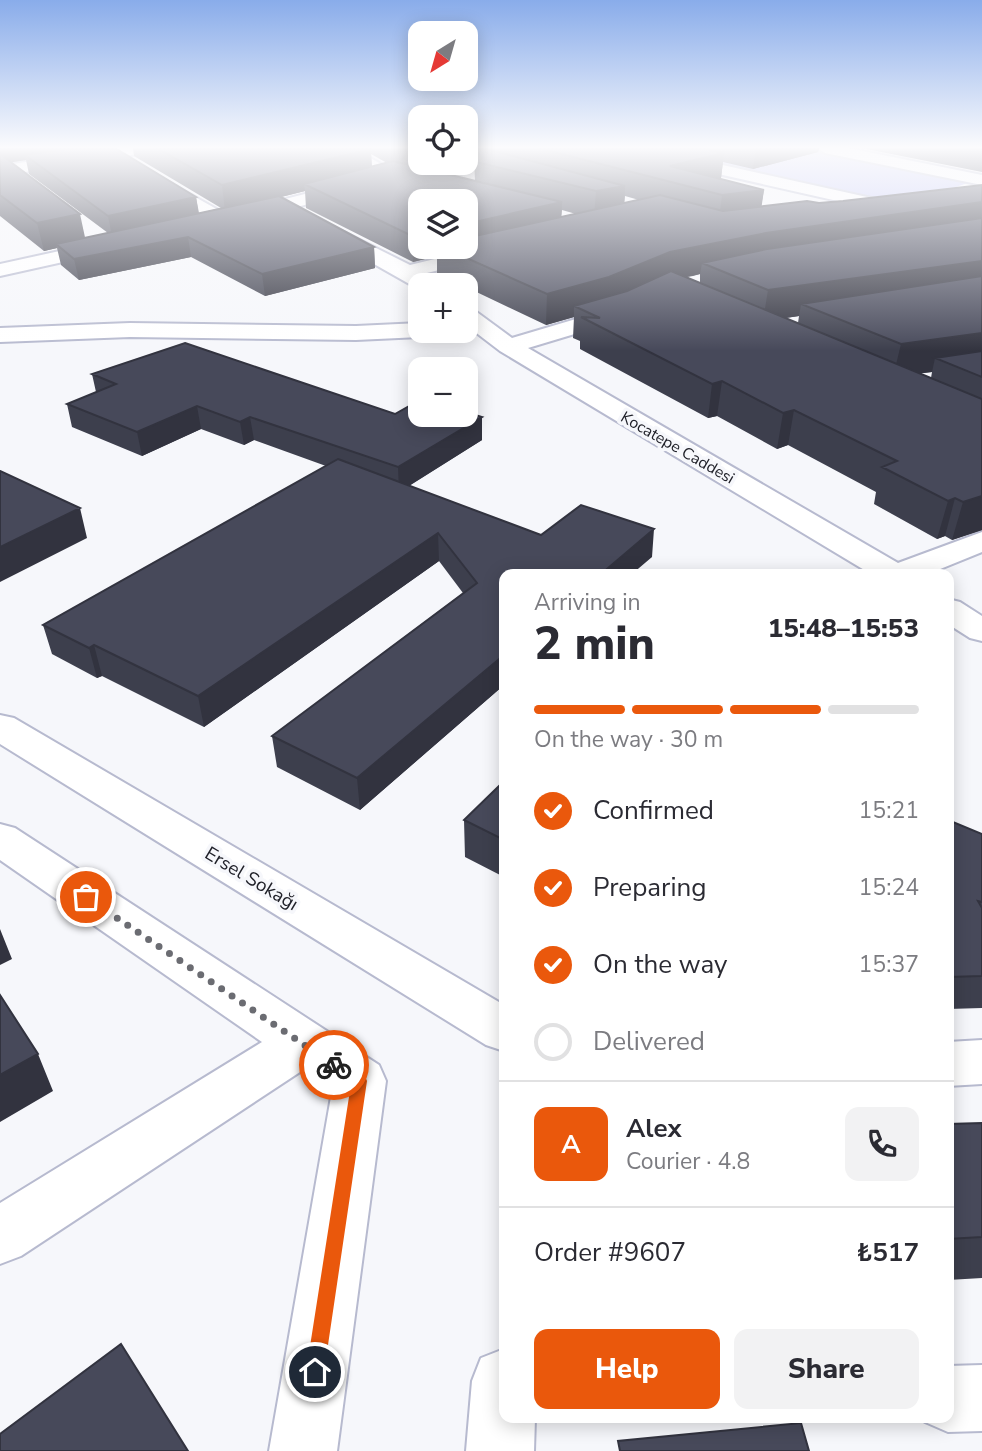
<!DOCTYPE html>
<html lang="en">
<head>
<meta charset="utf-8">
<style>
	:root { --surface:#fff; --page:#f2f2f3; --text:#2b2b33; --muted:#7c7c81; --line:#e1e1e2; --accent:#ea580c }
	body { margin:0; font-family:"Nunito Sans",sans-serif; background:var(--page); color:var(--text); height:100vh; display:flex; flex-direction:column; font-size:26px; white-space:nowrap }
	* { box-sizing:border-box; margin:0 }
	p { font-size:23px; color:var(--muted) }
	.icon { flex:none; width:38px; height:38px; fill:none; stroke:currentColor; stroke-width:2; stroke-linecap:round; stroke-linejoin:round }
	.map { position:relative; flex:1; overflow:hidden }
	.details { position:absolute; left:499px; top:569px; width:455px; height:854px; display:flex; flex-direction:column; background:var(--surface); border-radius:14px; box-shadow:0 4px 18px #0003 }
	.details>* { flex:none }
	.needle { width:46px; rotate:217deg }
	.fabs { position:absolute; left:408px; top:21px; display:grid; gap:14px }
	.fabs a { display:grid; place-items:center; width:70px; height:70px; border-radius:14px; background:var(--surface); box-shadow:0 4px 18px #0003; font-size:35px }
	.pin { position:absolute; display:grid; place-items:center; width:60px; height:60px; color:#fff; margin:-30px; border:4px solid #fff; border-radius:50%; box-shadow:0 2px 7px #0007 }
	.courier { position:absolute; display:grid; place-items:center; width:70px; height:70px; margin:-35px; border:5px solid #ea580c; border-radius:50%; background:#fff; color:#222; box-shadow:0 2px 9px #0007 }
	.head em { font-style:normal; font-weight:800 }
	.head div { display:flex; flex-direction:column-reverse }
	.head { display:flex; align-items:center; justify-content:space-between; height:119px; padding:0 35px }
	h1 { font-size:46px; font-weight:800; line-height:52px }
	.bar { display:grid; grid-template-columns:repeat(4,1fr); gap:10px 7px; align-content:center; height:84px; padding:0 35px }
	.bar i { height:9px; border-radius:5px; background:var(--line) }
	.bar .active { background:var(--accent) }
	.bar p { grid-column:span 4 }
	.line { display:flex; align-items:center; gap:18px; padding:0 35px; border-top:2px solid var(--line) }
	.line div { flex:1 }
	.round { display:grid; place-items:center; flex:none; width:74px; height:74px; border-radius:14px; background:var(--page) }
	ol { padding:0 35px; list-style:none }
	li { display:flex; align-items:center; gap:21px; height:77px }
	li p { margin-inline-start:auto }
	li .icon { padding:7px; border-radius:50%; background:var(--accent); color:#fff; stroke-width:4 }
	li:last-child { color:var(--muted) }
	li i { width:38px; height:38px; border:4px solid var(--line); border-radius:50% }
	.cta { display:flex; gap:14px; margin-top:auto; padding:14px 35px }
	.cta a { flex:1; height:80px; border-radius:14px; background:var(--accent); color:#fff; font-size:28px; font-weight:800; line-height:80px; text-align:center }
	.cta a+a { background:var(--page); color:var(--text) }
	.map>svg:first-child { display:block }
	.green { fill:#bec2f5 }
	.lines { fill:none; stroke-linecap:round; stroke-linejoin:round }
	.minor-casing { stroke:#b7bacf; stroke-width:4 }
	.minor { fill:#fff; fill-rule:evenodd }
	.wall { fill:#3d3f4d; fill-rule:evenodd }
	.shaded-wall { fill:#32333f }
	.building { fill:#47495a; stroke:#32333f; stroke-width:2 }
	.route { fill:#ea580c }
	.done { stroke:#6b6c72; stroke-width:7; stroke-dasharray:0 12.6 }
	.labels { text-anchor:middle; stroke-width:7; stroke-linejoin:round; paint-order:stroke }
	.far-street-label { font-size:16px; fill:#202129; stroke:#f6f7fb }
	.street-label { font-size:19px; fill:#202129; stroke:#f6f7fb }
</style>
</head>
<body>
<div class="map">
<svg width="982" height="1451" viewBox="0 0 982 1451">
	<rect width="100%" height="100%" fill="#f6f7fb"/>
	<path class="green" d="M669,148h146l158,33 -68,24 -251,-52z"/>
	<g class="lines">
		<defs>
			<path id="minor" d="M114,148h38l-8,5 -144,23v-10z
				M333,148h20l49,28 -2,4 -153,40h-12l-3,-4 3,-4 144,-37z
				M617,148h29l248,55 88,23v12l-91,-25 -266,-60z
				M817,148h31l134,27v10l-157,-32z
				M466,156l64,17 2,4 -8,5 -64,-18 6,-1z
				M154,174l75,42 2,4 -9,6 -7,-2 -67,-41 -2,-4 2,-4z
				M328,224l82,41 78,-19 10,6 -3,4 -72,18 13,11h-16v5l-99,-56 -2,-4 2,-4z
				M110,240l10,6 -3,4 -117,26v-12z
				M623,305l8,2 3,5 -3,5 -103,31 370,215 84,-31v20l-54,22h-57l-371,-223 -34,-26v-17l8,2 38,28z
				M130,323l226,3 64,-3v8h11l-3,4 -8,2 -64,3 -226,-3 -130,5v-14z
				M948,599l12,3 22,14v25l-12,-3 -22,-14z
				M0,715l14,3 490,287v46l-18,-6 -486,-301z
				M0,824l15,4 364,237 7,16 -49,370h-68l63,-360 -29,-21 -282,186 -21,8v-61l262,-161 -262,-182z
				M982,1040v44l-34,2v-44z
				M504,1349v69h31l-1,33h-68l6,-70 9,-23z
				M982,1365v66l-34,1 -23,-10 -2,-4h25v-52z"/>
		</defs>
		<use href="#minor" class="minor-casing"/>
		<use href="#minor" class="minor"/>
	</g>
	<path class="wall" d="M0,148l196,49 3,16 22,-5 -87,-52 -1,-8h287v15h33v13l22,5 -1,-26 -7,-2 -1,-5h353l-1,4 -65,17 -30,-7 -2,16h-3l46,12 -3,16 82,-5 139,-16v345l-30,10 -7,-4 -8,3 -63,-35 2,-12 -88,-47 -11,4 -60,-33 -9,2 -128,-69v-8l-7,-3 1,-21 -28,8 -80,-38v-2h-3l-26,-12v-17l-24,6 -107,-54 -1,-17 -24,6 93,50 1,21 -110,28 -74,-39 -112,23 -18,-15 -4,-17 -13,3 -44,-35zM371,154l16,9 -15,4zM26,160l3,14 79,59 -23,5 -74,-76zM625,196l14,4 -15,3zM466,201v46h-46zM562,210l14,4 -15,3zM700,274v9l-13,-6 6,-1zM799,316l-1,7 -12,-5zM932,372l-1,6 -11,-5z
		M861,148h121v24z
		M92,374l303,40 87,3v23l-73,46 132,49 111,22 -148,17v111l-144,125 -83,-43 -5,-31 191,-143 -24,-32 -235,166 -102,-51 -5,2 -45,-24 -9,-29 283,-159 -72,-26 -10,5 -43,-16 -59,27 -70,-29 -5,-23 29,-12z
		M504,781v96l-39,-20 -1,-37z
		M948,820l34,14v174l-34,1z
		M982,1123v155l-34,2v-156z"/>
	<path class="shaded-wall" d="M0,148h98l-73,7 1,5 -26,4z
		M756,148h63l-1,4 -65,17z
		M371,149l1,25 -68,10 1,7 -80,20 -3,-26z
		M724,153l-3,25 -32,8 -19,-20z
		M625,186l-1,27 -30,5 2,-27z
		M764,190l-4,27 -41,4 3,-26z
		M196,197l3,20 -87,19 -4,-20z
		M562,202l-1,24 -95,21v-23z
		M982,202v26l-280,35 -2,11 -33,7 -93,25v11l-28,8 1,-31 123,-42 96,-19z
		M80,214l6,28 -30,2 1,4 -13,3 -7,-28z
		M420,234v13h17v9l-24,6 -1,-26z
		M188,237l3,20 -112,23 -5,-21z
		M374,247l1,21 -110,28 -3,-22z
		M982,261v28l-181,15 -2,12 -36,5 5,-31z
		M982,333v31l-47,-6 -3,14 -39,5 8,-33z
		M722,381l-5,35 -9,2 4,-34z
		M197,406l4,23 -59,27 -5,-24z
		M794,410l-6,35 -11,4 6,-36z
		M250,417l4,23 -10,5 -4,-23z
		M482,417v23l-83,52 -1,-25z
		M982,496v34l-30,10 11,-38z
		M955,498l-10,38 -8,3 11,-38z
		M80,508l7,30 -87,44v-35z
		M654,529l-2,28 -20,17h-31z
		M438,533l1,28 -235,166 -6,-31z
		M94,645l8,31 -5,2 -8,-30z
		M504,655v30l-144,125 -3,-32z
		M0,929l12,30 -12,6z
		M38,1054l15,37 -53,31v-47z"/>
	<path class="building" d="M73,148h42l81,49 -88,19 -83,-61z
		M157,148h211l3,1 -149,36z
		M474,148h9l142,38 -29,5 -120,-29z
		M538,148h164l22,5 -54,13 94,24 -42,5z
		M0,154l80,60 -43,9 -37,-28z
		M393,161l169,41 -96,22v-23h-46v33l-8,2 -108,-52z
		M982,185v17l-216,31 -96,19 -61,25 -62,17 -105,-47h24v-9l194,-43 63,16 84,-10 12,2 24,-2z
		M279,196l95,51 -112,27 -74,-37 -114,22 -18,-15z
		M982,218v43l-214,29 -66,-27 65,-14z
		M671,271l311,128v97l-19,6 -8,-4 -7,3 -66,-34 15,-6 -103,-51 -11,3 -61,-32 -10,3 -131,-67 19,1 -26,-12 53,-15z
		M982,276v57l-81,11 -100,-40z
		M185,343l210,71 25,-14v15h46v-3l16,5 -84,50 -148,-50 -10,5 -43,-16 -60,26 -70,-28 49,-20 -24,-10z
		M982,351v26l-47,-19z
		M338,459l203,76 40,-30 73,24 -53,45h-97v81l-147,123 -85,-42 205,-153 -39,-50 -240,163 -104,-51 -5,3 -46,-23z
		M0,471l80,37 -80,39z
		M504,781v59l-40,-20z
		M948,820l34,14v68l-4,-1 4,7v68l-34,1z
		M0,995l38,59 -38,21z
		M982,1123v114l-34,2v-115z
		M121,1344l67,107h-188v-17z
		M801,1423l8,28h-189l-2,-10z"/>
	<linearGradient id="sky" x2="0" y2="1"><stop stop-color="#89acea"/><stop offset="0.42" stop-color="#fbfbfd"/><stop offset="1" stop-color="#fbfbfd" stop-opacity="0"/></linearGradient>
	<rect width="982" height="351" fill="url(#sky)"/>
	<path class="route" d="M334,1058l31,18 2,5 -43,291 -2,6 -7,3 -7,-3 -2,-6 45,-288 -22,-15 -2,-4 2,-5z"/>
	<g class="lines">
		<path class="done" d="M86,897l248,168"/>
	</g>
	<g class="labels">
		<g class="far-street-label">
			<text transform="translate(678 447) rotate(30)" y="6">Kocatepe Caddesi</text>
		</g>
		<g class="street-label">
			<text transform="translate(252 878) rotate(31)" y="7">Ersel Sokağı</text>
		</g>
	</g>
</svg>
<div class="fabs">
<a><svg class="needle" viewBox="-14 -14 28 28"><path d="M0-13l5 13h-10z" fill="#e53935"/><path d="M0 13l5-13h-10z" fill="#7c7c81"/></svg></a>
<a><svg class="icon" aria-label="locate" viewBox="0 0 24 24"><circle cx="12" cy="12" r="6"/><path d="M12 2v4M12 18v4M2 12h4M18 12h4"/></svg></a>
<a><svg class="icon" aria-label="layers" viewBox="0 0 24 24"><path d="M12 4l9 5-9 5-9-5zM3 14l9 5 9-5"/></svg></a>
<a>+</a>
<a>−</a>
</div>
<div class="pin" style="left:86px;top:897px;background:#ea580c"><svg class="icon" aria-label="bag" viewBox="0 0 24 24"><path d="M5 8h14l-1 12H6zM9 8a3 3 0 0 1 6 0"/></svg></div>
<div class="pin" style="left:315px;top:1372px;background:#1f2937"><svg class="icon" aria-label="home" viewBox="0 0 24 24"><path d="M3 11l9-7 9 7M6 9v11h12V9"/></svg></div>
<div class="courier" style="left:334px;top:1065px"><svg class="icon" aria-label="bike" viewBox="0 0 24 24"><circle cx="6" cy="16" r="4"/><circle cx="18" cy="16" r="4"/><path d="M6 16l4-8h5l3 8M10 8l3 8H6M13 5h3"/></svg></div>
<section class="details">
<div class="head"><div><h1>2 min</h1><p>Arriving in</p></div><em>15:48–15:53</em></div>
<div class="bar"><i class="active"></i><i class="active"></i><i class="active"></i><i></i><p>On the way · 30 m</p></div>
<ol>
<li><svg class="icon" aria-label="check" viewBox="0 0 24 24"><path d="M5 12l5 5 9-10"/></svg>Confirmed<p>15:21</p></li>
<li><svg class="icon" aria-label="check" viewBox="0 0 24 24"><path d="M5 12l5 5 9-10"/></svg>Preparing<p>15:24</p></li>
<li><svg class="icon" aria-label="check" viewBox="0 0 24 24"><path d="M5 12l5 5 9-10"/></svg>On the way<p>15:37</p></li>
<li><i></i>Delivered</li>
</ol>
<div class="line" style="height:126px"><b class="round" style="background:var(--accent);color:#fff">A</b><div><b>Alex</b><p>Courier · 4.8</p></div><a class="round"><svg class="icon" aria-label="phone" viewBox="0 0 24 24"><path d="M5 4h4l2 5-3 2q2 4 5 5l2-3 5 2v4C11 20 4 13 5 4z"/></svg></a></div>
<div class="line" style="height:91px"><div>Order #9607</div><b>₺517</b></div>
<div class="cta"><a>Help</a><a>Share</a></div>
</section>
</div>
</body>
</html>
